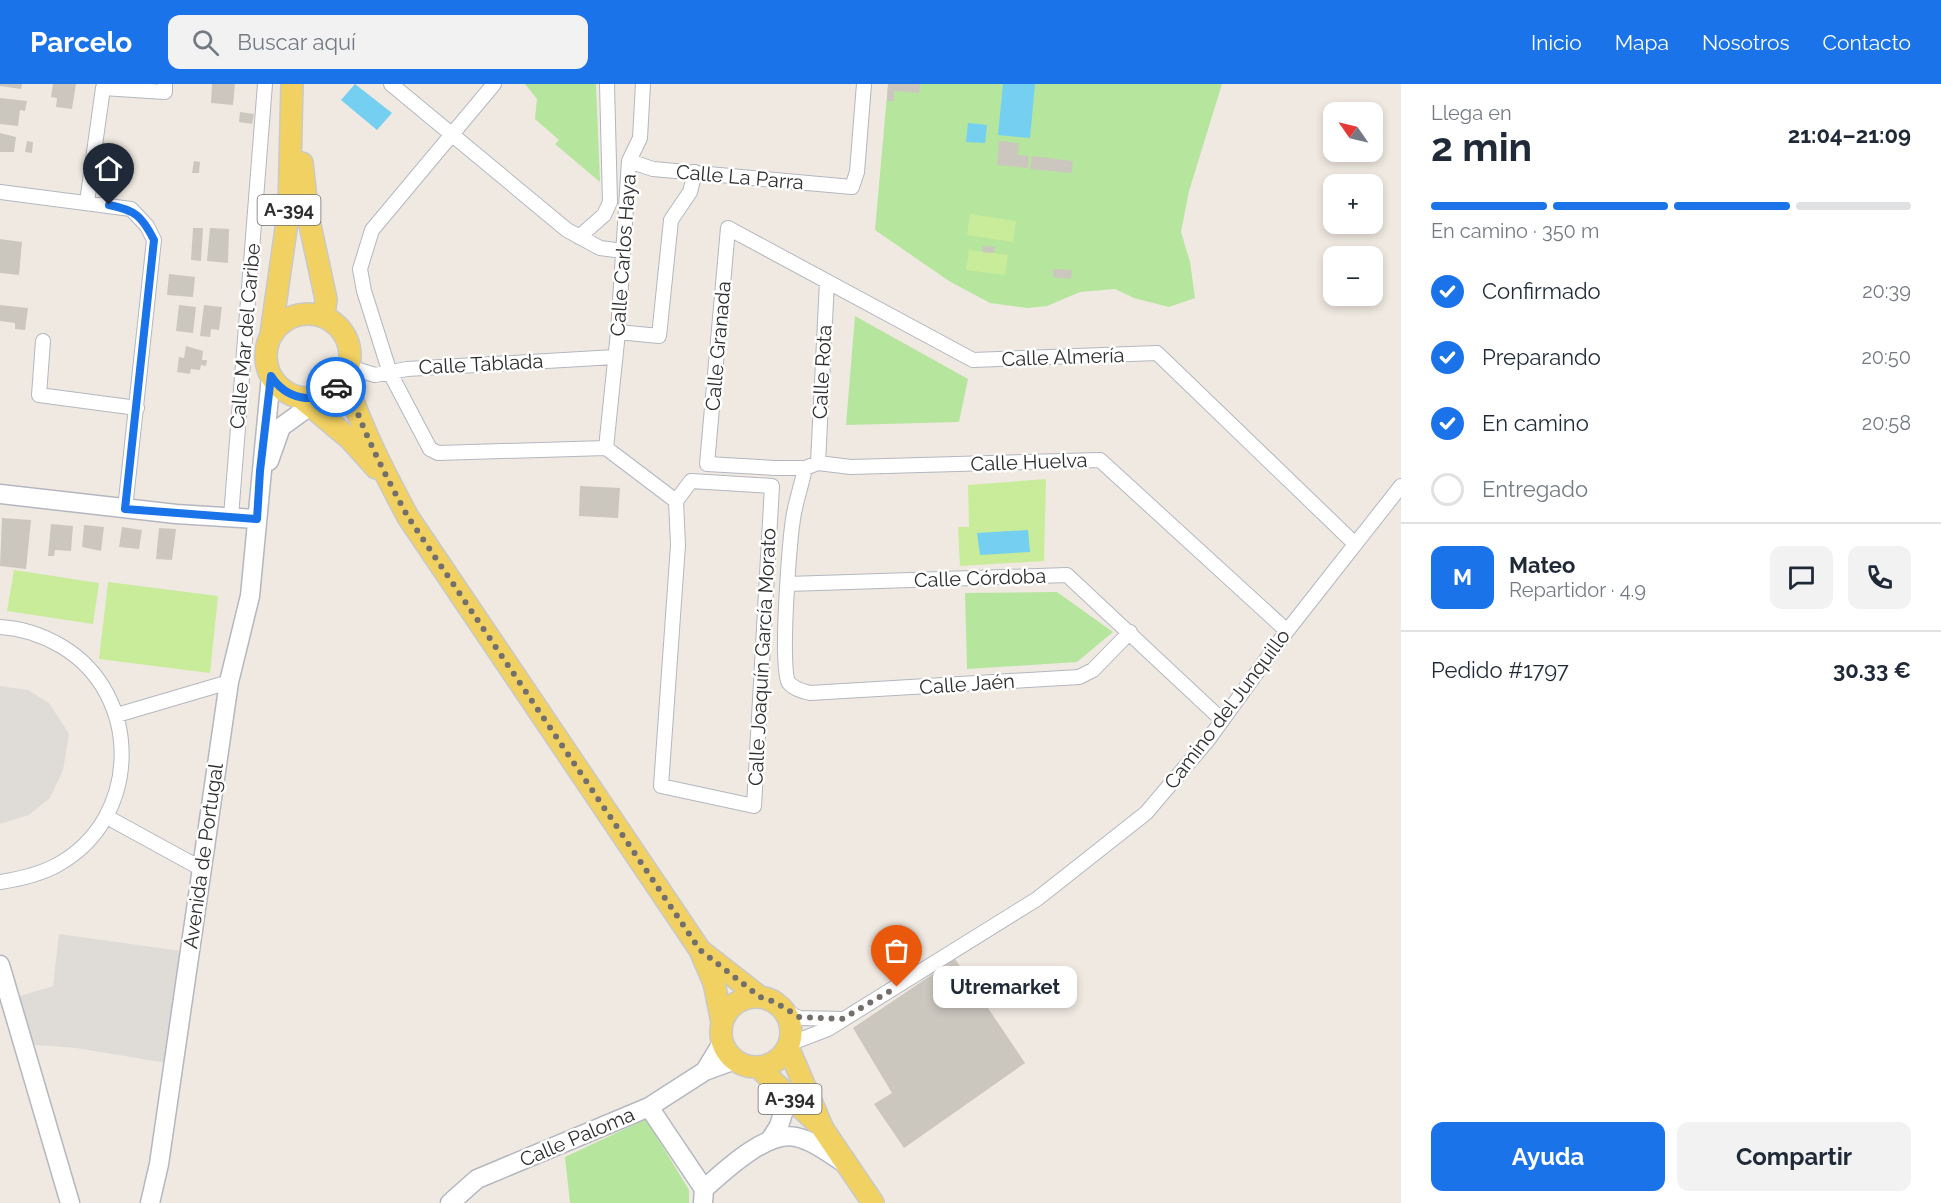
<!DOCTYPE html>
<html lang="es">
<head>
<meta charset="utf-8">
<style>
	:root { --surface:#fff; --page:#f2f2f3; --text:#1f2937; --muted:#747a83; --line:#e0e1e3; --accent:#1a73e8 }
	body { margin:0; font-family:Raleway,sans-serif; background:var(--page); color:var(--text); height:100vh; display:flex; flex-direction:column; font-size:22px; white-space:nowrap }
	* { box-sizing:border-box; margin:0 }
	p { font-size:20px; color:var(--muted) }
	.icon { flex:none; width:33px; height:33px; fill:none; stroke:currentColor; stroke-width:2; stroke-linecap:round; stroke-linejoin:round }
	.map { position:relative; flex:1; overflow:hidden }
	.side { display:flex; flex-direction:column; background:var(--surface); width:540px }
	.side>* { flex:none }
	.needle { width:39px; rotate:304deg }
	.controls { position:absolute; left:1323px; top:18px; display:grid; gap:12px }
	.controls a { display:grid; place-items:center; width:60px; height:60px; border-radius:12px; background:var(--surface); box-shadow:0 3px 9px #0003; font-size:30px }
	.pin { position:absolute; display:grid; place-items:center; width:51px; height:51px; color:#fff; margin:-62px -26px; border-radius:50% 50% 50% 0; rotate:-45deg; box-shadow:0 0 6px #0007 }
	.pin .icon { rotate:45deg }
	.courier { position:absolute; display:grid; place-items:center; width:60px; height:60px; margin:-30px; border:4px solid #1a73e8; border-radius:50%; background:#fff; color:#222; box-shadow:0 2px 8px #0007 }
	.bubble { position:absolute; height:42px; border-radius:12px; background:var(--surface); box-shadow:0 3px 9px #0003; font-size:20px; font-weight:700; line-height:42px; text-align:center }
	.overview em { font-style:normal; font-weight:700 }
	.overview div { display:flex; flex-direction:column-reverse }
	.overview { display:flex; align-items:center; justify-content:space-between; height:102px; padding:0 30px }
	h1 { font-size:39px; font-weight:700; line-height:45px }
	.bar { display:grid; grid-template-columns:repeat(4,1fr); gap:9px 6px; align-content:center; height:72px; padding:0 30px }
	.bar i { height:8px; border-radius:4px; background:var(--line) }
	.bar .current { background:var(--accent) }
	.bar p { grid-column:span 4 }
	.line { display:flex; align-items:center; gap:15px; padding:0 30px; border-top:2px solid var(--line) }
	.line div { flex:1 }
	.round { display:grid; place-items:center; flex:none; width:63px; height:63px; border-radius:12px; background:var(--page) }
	ol { padding:0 30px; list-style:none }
	li { display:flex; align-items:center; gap:18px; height:66px }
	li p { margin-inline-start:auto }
	li .icon { padding:6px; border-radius:50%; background:var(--accent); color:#fff; stroke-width:4 }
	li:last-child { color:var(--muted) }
	li i { width:33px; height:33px; border:3px solid var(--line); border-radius:50% }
	.primary-button { display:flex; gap:12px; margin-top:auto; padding:12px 30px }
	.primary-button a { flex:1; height:69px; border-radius:12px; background:var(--accent); color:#fff; font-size:24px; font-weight:700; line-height:69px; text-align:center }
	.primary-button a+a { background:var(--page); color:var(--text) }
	header { display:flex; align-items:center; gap:36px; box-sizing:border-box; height:84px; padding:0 30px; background:var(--accent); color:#fff }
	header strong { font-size:28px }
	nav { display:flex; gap:33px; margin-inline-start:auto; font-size:21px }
	.search { width:420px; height:54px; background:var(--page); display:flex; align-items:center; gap:15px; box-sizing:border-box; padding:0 21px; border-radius:12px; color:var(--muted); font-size:22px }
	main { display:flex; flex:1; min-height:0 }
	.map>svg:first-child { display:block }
	.green { fill:#b6e59e }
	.pitch { fill:#c9ec9a }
	.plaza { fill:#dfdcd8 }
	.water { fill:#75cff0 }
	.building { fill:#cbc7bf }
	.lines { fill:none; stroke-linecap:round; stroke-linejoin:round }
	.street-casing { stroke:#b4b7c1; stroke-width:16 }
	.secondary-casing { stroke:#b4b7c1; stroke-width:21 }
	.primary-casing { stroke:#c9c9c9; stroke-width:24 }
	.street { stroke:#fff; stroke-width:14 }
	.secondary { stroke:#fff; stroke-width:18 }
	.primary { stroke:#f2d163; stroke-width:21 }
	.done { stroke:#726f6d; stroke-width:6; stroke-dasharray:0 10.8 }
	.route { stroke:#1a73e8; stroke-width:8 }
	.labels { text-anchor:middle; stroke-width:5; stroke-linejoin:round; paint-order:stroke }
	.shield { fill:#fff; stroke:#6d6d6d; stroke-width:1.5 }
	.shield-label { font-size:18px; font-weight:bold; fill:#2e2e2e }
	.street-label { font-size:20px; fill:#2e2e2e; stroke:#fff }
</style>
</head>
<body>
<header>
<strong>Parcelo</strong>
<div class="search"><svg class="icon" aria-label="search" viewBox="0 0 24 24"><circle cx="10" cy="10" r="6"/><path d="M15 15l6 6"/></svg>Buscar aquí</div>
<nav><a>Inicio</a><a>Mapa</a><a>Nosotros</a><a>Contacto</a></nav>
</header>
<main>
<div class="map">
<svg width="1401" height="1119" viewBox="0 0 1401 1119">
	<rect width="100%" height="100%" fill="#efe9e1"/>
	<path class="green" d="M525,0h71l4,98 -45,-38 4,-4 -24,-21 2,-20z
		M888,0h334l-33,107 -8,41 9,30 5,36 -26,9 -35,-9 -19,-9 -35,3 -33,14 -19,2 -38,-5 -41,-22 -74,-51z
		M855,232l113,63 -9,43 -113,3z
		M1057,508l56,40 -36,30 -110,7 -2,-76z
		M646,1035l43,71v13h-119l-5,-46z"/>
	<path class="pitch" d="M970,130l46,7 -3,21 -46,-7z
		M969,166l39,5 -3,20 -39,-5z
		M1046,395l-2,82 -84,5 -2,-39h11l-1,-42z
		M14,486l85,13 -6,41 -86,-13z
		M108,498l110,14 -8,77 -111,-14z"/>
	<path class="plaza" d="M0,602l28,4 21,13 20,31 -6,36 -13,28 -21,17 -29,9z
		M59,850l129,18 -15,112 -97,-16 -53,-4 -13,-45 43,-13z"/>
	<path class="water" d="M355,0l37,29 -15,17 -36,-30z
		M1003,0h32l-5,54 -32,-3z
		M968,39l19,2 -2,18 -19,-1z
		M1028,446l2,22 -50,3 -3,-22z"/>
	<path class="building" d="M0,0h22l-1,5 -21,-3z
		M53,0h23l-4,25 -16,-2 1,-9 -6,-1z
		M212,0h23l-2,21 -22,-2z
		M888,0h32l-1,9 -25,-2v10h-7z
		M0,14l27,3 -2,10 -5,-1 -2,16 -18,-2z
		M240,28l14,2 -2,10 -13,-2z
		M0,49l16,4 -2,15h-14z
		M27,57l6,1 -1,11 -7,-1z
		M999,57l20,2 -1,12 11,1 -1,12 -31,-3z
		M1032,72l41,5 -1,12 -42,-4z
		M194,77l6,1 -1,11h-7z
		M193,144h10l-2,33 -10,-1z
		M210,144l19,1 -1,34 -21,-2z
		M0,155l22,3 -3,33 -19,-2z
		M983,162l12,1 -1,6 -12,-1z
		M1053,185l19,1 -1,9 -18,-2z
		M169,190l26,3 -2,20 -26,-2z
		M0,221l28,3 -3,22 -10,-1v-6l-15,-2z
		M179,221l17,2 -3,26 -17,-2z
		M204,221l18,2 -3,23 -8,-1 -1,8 -10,-1z
		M186,262l17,5 -1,9h5l-1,6 -5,-1 -1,5 -9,-1 -1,5 -13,-2 2,-15 5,1z
		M580,402l40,2 -2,30 -39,-2z
		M2,434l29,2 -5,49 -26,-3z
		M51,440l22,2 -2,25 -16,-1 -1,6h-6z
		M84,441l20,2 -3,24 -19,-4z
		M122,443l20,3 -3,19 -20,-2z
		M159,444l17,1 -4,31 -16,-1z
		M955,875l70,104 -121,85 -30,-44 18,-11 -39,-65z"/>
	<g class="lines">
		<defs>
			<path id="street" d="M391,0l176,146 33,18 23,3
				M494,0l-122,146 -12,39 4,22 26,82 40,76 8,4 168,-5 70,53
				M629,77l24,8 199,18 5,-15 7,-88
				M0,108l131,17 16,17 7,14 -29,269
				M87,118l16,-114 62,4v-8
				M579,153l25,-22 6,-13 -3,-118
				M618,248l41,4 12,-116 19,-28 5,-20
				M43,257l-4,54 98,13
				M349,283l26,8 32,-6 208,-12
				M606,364l12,-116 11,-171 11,-23 3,-54
				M818,379l9,-182
				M805,384c-3,15 -8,30 -11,45 -4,22 -15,157 -5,170 5,6 14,8 21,10l269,-16 14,-7 37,-38
				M691,397l81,5 -18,320 -93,-20 17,-241 -2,-44z
				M231,433l34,-433
				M788,500l279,-9 155,145
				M0,543c22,1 42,8 61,19 82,48 81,173 -4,219 -18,10 -37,14 -57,17
				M1287,547l-187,-171 -249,7 -33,-4 -13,5h-30l-68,-4 21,-236 245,132 184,-7 197,190
				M117,631l112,-33
				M107,733l93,51
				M784,926l15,8 43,1
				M789,960l39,-15 209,-130 109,-86 62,-73 79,-109 114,-145"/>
			<path id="secondary" d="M269,377l12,-34 29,-21 6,-8
				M0,410l176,20 81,5
				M0,881l70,238
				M705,987l17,-28
				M649,1023l55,82 -1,14
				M770,1056l9,-14 9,-29
				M704,1105c20,-18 63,-59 92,-52 18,4 34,17 50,27
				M150,1119l9,-39 70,-482 21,-86 21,-220
				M450,1119l27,-24 172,-72 56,-36 30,-11"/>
			<path id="primary" d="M302,79l6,53 18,83 -2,17
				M266 272a42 42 0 1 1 84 0a42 42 0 1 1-84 0Z
				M271,250l18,-126 3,-124
				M345,293c15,49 39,95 63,140l292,433 14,33 8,39
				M301,314l49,41 26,29
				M701,867l59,46
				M721 948a35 35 0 1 1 70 0a35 35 0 1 1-70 0Z
				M788,963l35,82 50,74
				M758,983l58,55"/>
		</defs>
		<use href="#street" class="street-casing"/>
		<use href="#secondary" class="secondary-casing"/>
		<use href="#primary" class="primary-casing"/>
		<use href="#street" class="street"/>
		<use href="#secondary" class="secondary"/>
		<use href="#primary" class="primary"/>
	</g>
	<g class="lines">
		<path class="done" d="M336,303l9,-10c15,49 39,96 63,140l292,433 60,47 15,5 24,15 43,2 55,-32"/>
		<path class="route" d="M109,121c26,5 33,11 45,35l-29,269 132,10 3,-48 11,-95c15,23 43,30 65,11"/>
	</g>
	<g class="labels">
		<g class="shield">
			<rect x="257.5" y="111" width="63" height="30" rx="4.5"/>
			<rect x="758.5" y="1000" width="63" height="30" rx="4.5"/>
		</g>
		<g class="shield-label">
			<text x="289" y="132">A-394</text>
			<text x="790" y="1021">A-394</text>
		</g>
		<g class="street-label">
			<text transform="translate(740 93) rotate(5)" y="7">Calle La Parra</text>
			<text transform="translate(623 171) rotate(-86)" y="7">Calle Carlos Haya</text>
			<text transform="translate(245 252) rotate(-85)" y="7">Calle Mar del Caribe</text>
			<text transform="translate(718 262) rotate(-85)" y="7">Calle Granada</text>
			<text transform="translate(1063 273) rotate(-2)" y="7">Calle Almería</text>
			<text transform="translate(481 280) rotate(-3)" y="7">Calle Tablada</text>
			<text transform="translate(822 288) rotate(-87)" y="7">Calle Rota</text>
			<text transform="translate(1029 378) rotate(-2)" y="7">Calle Huelva</text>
			<text transform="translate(980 494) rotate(-2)" y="7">Calle Córdoba</text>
			<text transform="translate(762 573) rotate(-87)" y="7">Calle Joaquín García Morato</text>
			<text transform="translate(967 600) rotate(-4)" y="7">Calle Jaén</text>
			<text transform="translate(1227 625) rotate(-53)" y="7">Camino del Junquillo</text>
			<text transform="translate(203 772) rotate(-82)" y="7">Avenida de Portugal</text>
			<text transform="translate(577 1053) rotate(-23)" y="7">Calle Paloma</text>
		</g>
	</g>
</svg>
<div class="controls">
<a><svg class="needle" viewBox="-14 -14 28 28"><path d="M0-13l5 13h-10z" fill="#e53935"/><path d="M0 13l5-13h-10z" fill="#747a83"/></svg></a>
<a>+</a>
<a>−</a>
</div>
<div class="pin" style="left:897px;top:903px;background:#ea580c"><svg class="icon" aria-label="bag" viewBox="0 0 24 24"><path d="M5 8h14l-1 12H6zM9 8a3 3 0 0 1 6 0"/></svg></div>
<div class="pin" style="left:109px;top:121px;background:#1f2937"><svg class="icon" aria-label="home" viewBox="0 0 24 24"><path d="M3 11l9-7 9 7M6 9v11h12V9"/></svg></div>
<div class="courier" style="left:336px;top:303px"><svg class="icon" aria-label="car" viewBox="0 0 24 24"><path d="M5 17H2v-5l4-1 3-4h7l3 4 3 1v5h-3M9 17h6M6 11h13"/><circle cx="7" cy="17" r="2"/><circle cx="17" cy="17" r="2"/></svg></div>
<div class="bubble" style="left:933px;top:882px;width:144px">Utremarket</div>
</div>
<section class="side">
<div class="overview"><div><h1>2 min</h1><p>Llega en</p></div><em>21:04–21:09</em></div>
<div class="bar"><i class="current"></i><i class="current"></i><i class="current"></i><i></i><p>En camino · 350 m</p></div>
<ol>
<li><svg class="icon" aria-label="check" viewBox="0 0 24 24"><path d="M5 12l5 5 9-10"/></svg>Confirmado<p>20:39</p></li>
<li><svg class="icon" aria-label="check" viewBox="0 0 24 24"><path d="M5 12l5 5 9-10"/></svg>Preparando<p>20:50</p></li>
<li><svg class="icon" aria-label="check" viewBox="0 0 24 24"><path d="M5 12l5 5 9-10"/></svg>En camino<p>20:58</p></li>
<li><i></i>Entregado</li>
</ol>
<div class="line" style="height:108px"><b class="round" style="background:var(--accent);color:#fff">M</b><div><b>Mateo</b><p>Repartidor · 4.9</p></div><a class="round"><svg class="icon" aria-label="chat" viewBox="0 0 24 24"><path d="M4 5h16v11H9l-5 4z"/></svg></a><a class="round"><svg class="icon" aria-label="phone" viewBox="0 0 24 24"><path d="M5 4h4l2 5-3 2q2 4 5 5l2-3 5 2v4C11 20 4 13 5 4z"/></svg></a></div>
<div class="line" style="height:78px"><div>Pedido #1797</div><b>30.33 €</b></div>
<div class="primary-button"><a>Ayuda</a><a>Compartir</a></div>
</section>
</main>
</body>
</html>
